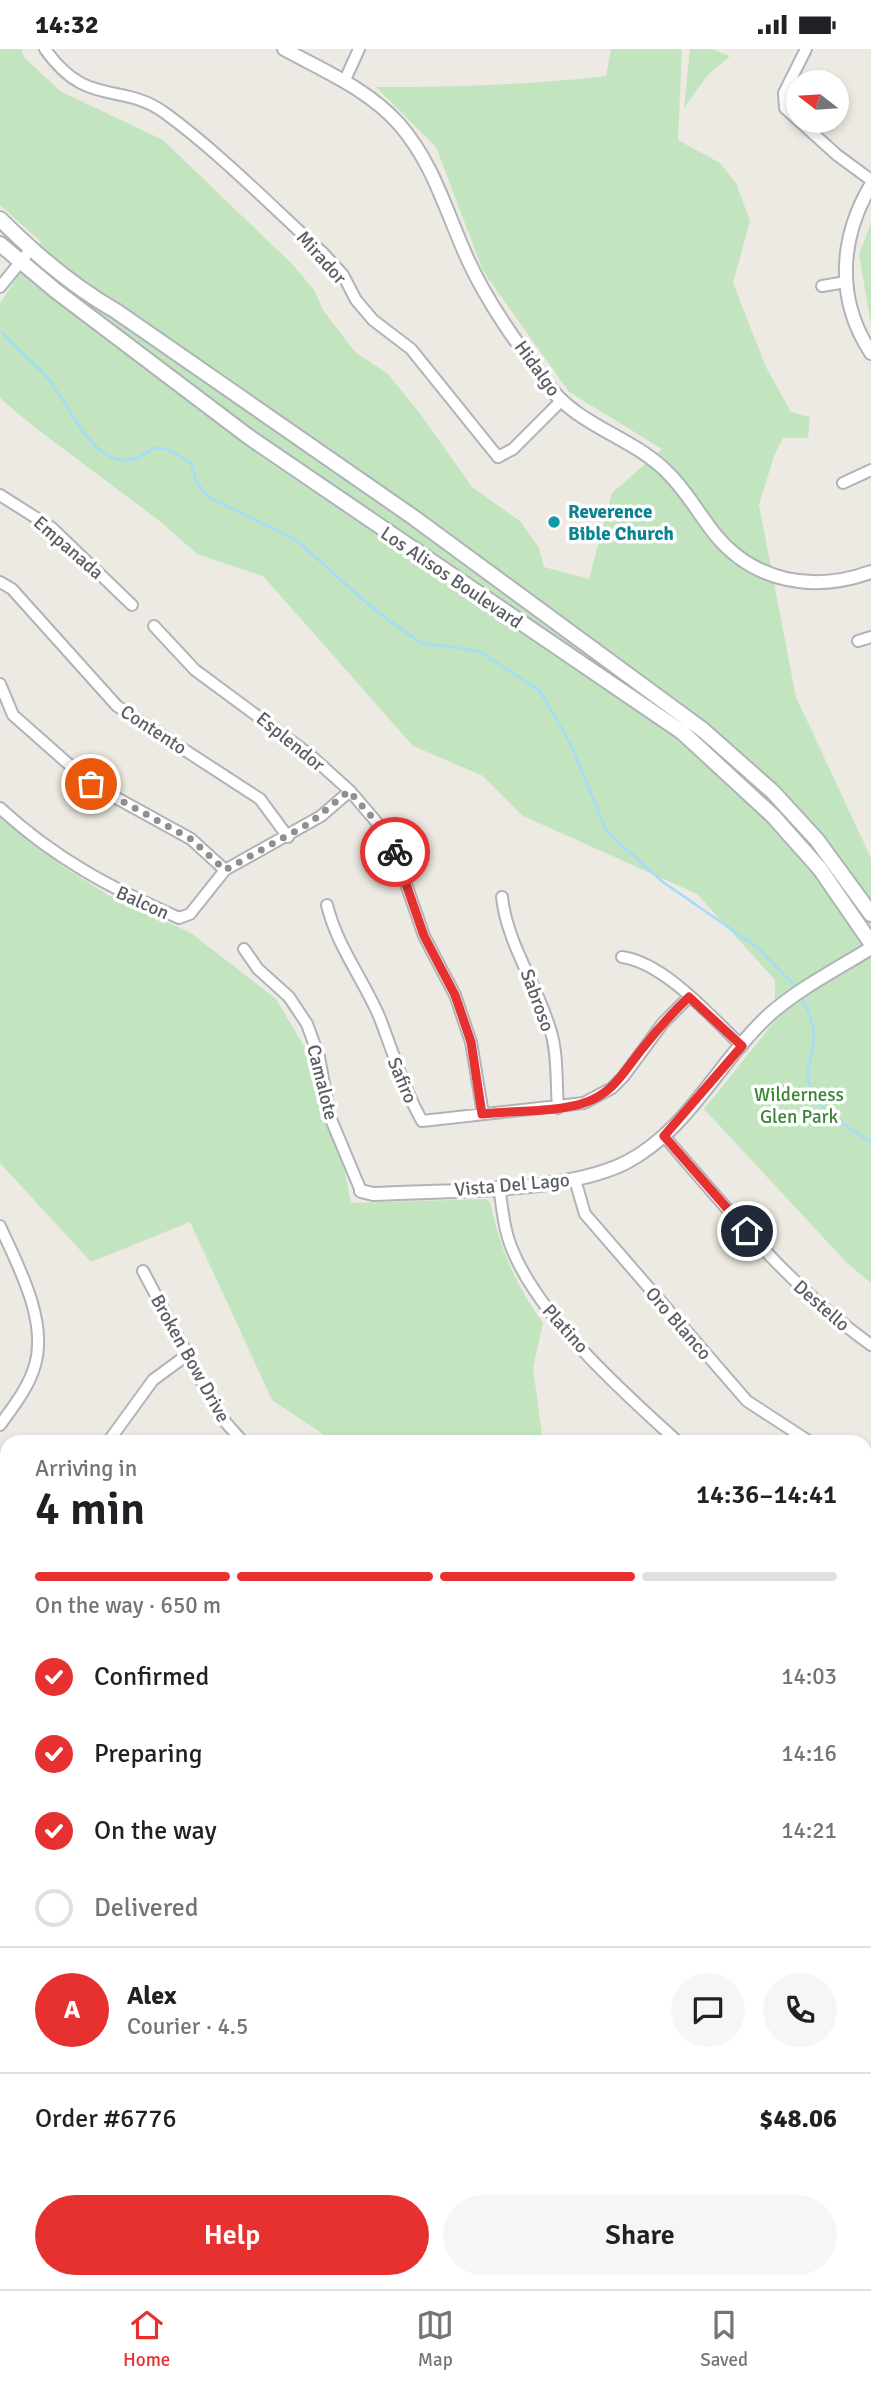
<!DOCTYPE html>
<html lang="en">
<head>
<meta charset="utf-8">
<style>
	:root { --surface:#fff; --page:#f6f6f6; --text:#202124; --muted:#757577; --line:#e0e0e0; --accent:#e63130 }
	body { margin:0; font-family:Signika,sans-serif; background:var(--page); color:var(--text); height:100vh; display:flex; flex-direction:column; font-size:26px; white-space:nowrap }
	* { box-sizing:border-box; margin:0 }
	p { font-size:23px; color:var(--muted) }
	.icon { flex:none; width:38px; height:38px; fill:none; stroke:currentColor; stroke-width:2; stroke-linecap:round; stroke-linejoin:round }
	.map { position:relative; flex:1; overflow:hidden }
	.drawer { position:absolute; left:0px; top:1386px; width:872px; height:854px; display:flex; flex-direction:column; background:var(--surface); border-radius:21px 21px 0 0; box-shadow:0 4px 10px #0003 }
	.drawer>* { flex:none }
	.needle { width:46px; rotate:287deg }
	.fabs { position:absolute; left:786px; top:21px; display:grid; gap:14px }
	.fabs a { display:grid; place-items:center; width:63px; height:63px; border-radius:50%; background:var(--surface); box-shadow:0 4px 10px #0003; font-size:35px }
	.pin { position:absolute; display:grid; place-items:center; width:60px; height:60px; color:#fff; margin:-30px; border:4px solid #fff; border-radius:50%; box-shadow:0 2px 7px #0007 }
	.courier { position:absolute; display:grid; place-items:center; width:70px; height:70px; margin:-35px; border:5px solid #e63130; border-radius:50%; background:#fff; color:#222; box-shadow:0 2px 9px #0007 }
	.headline em { font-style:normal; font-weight:600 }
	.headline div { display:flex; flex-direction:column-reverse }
	.headline { display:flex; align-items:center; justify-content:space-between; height:119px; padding:0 35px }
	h1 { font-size:46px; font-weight:600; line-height:52px }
	.bar { display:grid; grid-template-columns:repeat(4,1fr); gap:10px 7px; align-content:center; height:84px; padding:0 35px }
	.bar i { height:9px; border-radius:5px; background:var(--line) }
	.bar .current { background:var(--accent) }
	.bar p { grid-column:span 4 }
	.line { display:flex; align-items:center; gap:18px; padding:0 35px; border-top:2px solid var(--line) }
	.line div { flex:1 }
	.round { display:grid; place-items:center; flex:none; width:74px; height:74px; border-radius:37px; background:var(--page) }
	ol { padding:0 35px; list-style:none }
	li { display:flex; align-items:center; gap:21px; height:77px }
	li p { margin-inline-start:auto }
	li .icon { padding:7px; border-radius:50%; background:var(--accent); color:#fff; stroke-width:4 }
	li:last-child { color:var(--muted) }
	li i { width:38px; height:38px; border:4px solid var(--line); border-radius:50% }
	.primary-button { display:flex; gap:14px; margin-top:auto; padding:14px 35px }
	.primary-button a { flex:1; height:80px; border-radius:42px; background:var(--accent); color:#fff; font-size:28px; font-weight:600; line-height:80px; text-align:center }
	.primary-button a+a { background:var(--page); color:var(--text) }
	.status { display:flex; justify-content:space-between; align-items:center; height:49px; padding:0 35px; background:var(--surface); direction:ltr }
	.status svg { height:19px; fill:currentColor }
	.menu { display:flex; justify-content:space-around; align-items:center; height:98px; border-top:2px solid var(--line); background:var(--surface); font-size:19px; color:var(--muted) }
	.menu a { display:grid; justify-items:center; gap:4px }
	.menu .current { color:var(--accent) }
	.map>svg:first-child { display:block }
	.green { fill:#c2e5bf }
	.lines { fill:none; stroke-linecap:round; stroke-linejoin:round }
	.stream { stroke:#a3dcfd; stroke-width:2.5 }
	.minor-casing { stroke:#b0b4b8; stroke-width:14 }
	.tertiary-casing { stroke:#b0b4b8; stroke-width:16 }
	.secondary-casing { stroke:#afb3b8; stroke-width:18 }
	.primary-casing { stroke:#eeba5a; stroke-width:19 }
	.minor { stroke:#fff; stroke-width:10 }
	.tertiary { stroke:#fff; stroke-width:12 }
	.secondary { stroke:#fff; stroke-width:14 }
	.primary { stroke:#fde9a8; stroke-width:16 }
	.done { stroke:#8e9090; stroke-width:7; stroke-dasharray:0 12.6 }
	.route { stroke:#e63130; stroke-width:9 }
	.culture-dot { fill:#0f9aa8; stroke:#fff; stroke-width:2.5 }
	.labels { text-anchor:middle; stroke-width:7; stroke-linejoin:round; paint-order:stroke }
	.street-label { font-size:19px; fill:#5b5f63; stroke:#fff }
	.culture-label { font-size:19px; font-weight:bold; fill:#0d838f; stroke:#fff; text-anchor:start }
	.park-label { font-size:19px; fill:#398637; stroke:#fff }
</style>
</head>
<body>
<div class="status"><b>14:32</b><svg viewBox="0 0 49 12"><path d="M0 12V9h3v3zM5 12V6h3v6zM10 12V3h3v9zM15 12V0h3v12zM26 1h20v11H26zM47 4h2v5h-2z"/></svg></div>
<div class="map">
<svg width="871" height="2240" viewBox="0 0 871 2240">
	<rect width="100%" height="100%" fill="#edeae3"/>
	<path class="green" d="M0,0h21l3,8 36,34 103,49 130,125 21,25 9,20 32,42 33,22 30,37 54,76 49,35 18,26 5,19 45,12 23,-86 50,-44 -93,-57 -86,-121 -47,-124 -60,-60c78,0 152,-2 230,-11l5,-27h71l-4,91 42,23 16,20 14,38 -17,62 33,84 25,45 19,5 -2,21h-25l-9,18 -15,49 37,192 75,161v425l-24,-20 -143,-154 71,-88v-41l-78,-86 -174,-78 -40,-40 -70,-30 -150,-170 -66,-22 -36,-32 -128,-96 -33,-28v-95l41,-61 -41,-37z
		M690,0h22l18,7 -23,20 -23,32z
		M871,174v102l-12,-70z
		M0,767l62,50 46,29 83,38 85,66 31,52 14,62 23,54 7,36 134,-4 5,3c11,49 24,80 53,121l-10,45 10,74h-208l-63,-42 -82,-178 -99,40 -91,-99z
		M871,1965v275h-65l-5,-7h63v-267z"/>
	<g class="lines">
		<path class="stream" d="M2,283c13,16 29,28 43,43 27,29 55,118 108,73l15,1 23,14 6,20 13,15 86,42 80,71 45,32 58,8 61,40 30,52 37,89 56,50 94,65 39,40
			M801,947c7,13 13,28 13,42 -2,20 -11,35 -2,54 10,21 41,37 59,51
			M0,1549l7,2"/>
		<defs>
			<path id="minor" d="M45,0c42,60 76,32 120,64 56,41 106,93 158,140l20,22 13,25 17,20 38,29 87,108 15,-8 48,-48
				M806,0l-22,44 1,15 52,47 34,25
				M344,33l15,-33
				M822,237l24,-4
				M0,238l31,-38
				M843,434l28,-13
				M0,446l52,33 80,77
				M0,533l12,7 105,117 143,93 28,38
				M154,577l41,44 115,85 40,36 29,34 16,27 29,84 31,59 16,47 12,72
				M858,592l13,-4
				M0,635l13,31 78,69 100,55 34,31
				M0,759c55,51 111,80 179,110l11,-4 35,-44 96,-54 29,-25
				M502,848c5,47 36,89 49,135 7,23 5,52 7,76
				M327,856c10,41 35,72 52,111 14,36 24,71 43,105l162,-18 28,-15 11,-11 40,-54 26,-26
				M244,900l14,20 31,28 18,27 12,33 11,60 31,74
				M622,908c43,6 89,60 120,89
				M664,1087c65,75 126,151 207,209
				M575,1131l10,34 162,187 63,41
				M499,1137c3,21 5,44 13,63 28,69 111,143 166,193
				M0,1177c18,40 48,94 35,139 -6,22 -22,42 -35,60
				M143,1222l77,145 23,26
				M108,1393l45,-62 34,-25
				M864,1430l7,7
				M0,1444l7,4
				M864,1549l7,7
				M864,1708l7,-7
				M0,1861l7,-2
				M864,1919l7,-1
				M0,2016l7,10
				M0,2172l7,-10
				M50,2233l4,7
				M157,2233l6,7
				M553,2233l4,7
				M744,2233l2,7
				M111,2240l11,-7
				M473,2240l13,-7
				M493,2240l14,-7
				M595,2240l13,-7"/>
			<path id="tertiary" d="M284,0c40,22 84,40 115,75 35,40 47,88 69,136 20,44 51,86 79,124 31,43 87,53 122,90 18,18 30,40 45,59 39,49 99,60 157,39
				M871,136c-32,54 -35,115 0,168
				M361,1142l12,3c71,-4 189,0 252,-31 63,-32 93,-101 144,-148 29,-26 68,-46 102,-67"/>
			<path id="secondary" d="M0,170c35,35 72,67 116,92l297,206 290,213 70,62 44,48 54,74
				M0,195l56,47 193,146 433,295 91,84 47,53 51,74"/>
			<path id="primary" d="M0,1704l7,29
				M317,2233l6,7"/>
		</defs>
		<use href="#minor" class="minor-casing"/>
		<use href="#tertiary" class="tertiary-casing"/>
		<use href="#secondary" class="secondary-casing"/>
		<use href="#primary" class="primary-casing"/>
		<use href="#minor" class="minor"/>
		<use href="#tertiary" class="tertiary"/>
		<use href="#secondary" class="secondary"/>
		<use href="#primary" class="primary"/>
	</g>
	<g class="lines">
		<path class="done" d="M91,735l100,55 34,31 85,-47 39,-32 30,34 16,27"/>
		<path class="route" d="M395,803l29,84 31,59 16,47 11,72c33,-4 71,-1 102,-11 30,-10 40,-32 58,-54 15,-19 30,-36 47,-52l53,49 -78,90 83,95"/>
	</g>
	<circle class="culture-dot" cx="554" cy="473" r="7"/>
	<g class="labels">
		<g class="street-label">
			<text transform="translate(322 208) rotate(48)" y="7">Mirador</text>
			<text transform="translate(538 319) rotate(54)" y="7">Hidalgo</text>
			<text transform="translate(69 498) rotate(41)" y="7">Empanada</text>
			<text transform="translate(452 528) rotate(34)" y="7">Los Alisos Boulevard</text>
			<text transform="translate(154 680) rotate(33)" y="7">Contento</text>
			<text transform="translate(291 692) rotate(39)" y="7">Esplendor</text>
			<text transform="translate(143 853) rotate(24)" y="7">Balcon</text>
			<text transform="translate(538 951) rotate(70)" y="7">Sabroso</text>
			<text transform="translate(403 1031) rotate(67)" y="7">Safiro</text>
			<text transform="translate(323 1033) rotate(76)" y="7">Camalote</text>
			<text transform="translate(512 1135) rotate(-5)" y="7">Vista Del Lago</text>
			<text transform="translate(822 1256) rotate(41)" y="7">Destello</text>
			<text transform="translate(679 1274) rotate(49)" y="7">Oro Blanco</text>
			<text transform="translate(566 1279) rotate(48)" y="7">Platino</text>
			<text transform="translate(191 1309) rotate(61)" y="7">Broken Bow Drive</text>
		</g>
		<g class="culture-label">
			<text x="568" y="469">Reverence<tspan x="568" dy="22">Bible Church</tspan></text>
		</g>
		<g class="park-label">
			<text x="799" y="1052">Wilderness<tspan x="799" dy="22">Glen Park</tspan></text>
		</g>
	</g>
</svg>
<div class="fabs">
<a><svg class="needle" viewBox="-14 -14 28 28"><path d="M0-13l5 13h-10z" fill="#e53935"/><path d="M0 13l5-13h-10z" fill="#757577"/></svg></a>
</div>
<div class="pin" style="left:91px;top:735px;background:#ea580c"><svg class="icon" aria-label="bag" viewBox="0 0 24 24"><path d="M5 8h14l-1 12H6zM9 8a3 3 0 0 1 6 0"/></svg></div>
<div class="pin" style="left:747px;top:1182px;background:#1f2937"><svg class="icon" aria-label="home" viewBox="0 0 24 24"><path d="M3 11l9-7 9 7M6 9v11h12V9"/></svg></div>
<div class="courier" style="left:395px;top:803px"><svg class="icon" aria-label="bike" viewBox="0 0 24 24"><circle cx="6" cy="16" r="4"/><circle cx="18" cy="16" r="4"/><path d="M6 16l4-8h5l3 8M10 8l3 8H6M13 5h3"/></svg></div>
<section class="drawer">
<div class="headline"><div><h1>4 min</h1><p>Arriving in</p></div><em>14:36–14:41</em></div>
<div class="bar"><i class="current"></i><i class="current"></i><i class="current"></i><i></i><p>On the way · 650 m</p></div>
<ol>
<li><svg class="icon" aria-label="check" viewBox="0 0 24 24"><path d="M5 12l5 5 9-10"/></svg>Confirmed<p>14:03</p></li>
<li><svg class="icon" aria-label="check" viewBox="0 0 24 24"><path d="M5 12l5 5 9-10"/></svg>Preparing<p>14:16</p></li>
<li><svg class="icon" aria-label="check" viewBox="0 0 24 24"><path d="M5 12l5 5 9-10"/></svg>On the way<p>14:21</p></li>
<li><i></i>Delivered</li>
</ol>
<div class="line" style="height:126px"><b class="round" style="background:var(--accent);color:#fff">A</b><div><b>Alex</b><p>Courier · 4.5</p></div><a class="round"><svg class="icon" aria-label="chat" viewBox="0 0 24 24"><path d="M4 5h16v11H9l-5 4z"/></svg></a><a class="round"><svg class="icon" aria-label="phone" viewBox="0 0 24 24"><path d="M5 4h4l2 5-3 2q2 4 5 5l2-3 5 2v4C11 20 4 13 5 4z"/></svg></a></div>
<div class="line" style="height:91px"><div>Order #6776</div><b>$48.06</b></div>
<div class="primary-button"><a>Help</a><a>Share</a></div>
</section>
</div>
<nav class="menu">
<a class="current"><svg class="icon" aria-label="home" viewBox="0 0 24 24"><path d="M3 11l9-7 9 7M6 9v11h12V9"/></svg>Home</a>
<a><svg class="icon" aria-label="map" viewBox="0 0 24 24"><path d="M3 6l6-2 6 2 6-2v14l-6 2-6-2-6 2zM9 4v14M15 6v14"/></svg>Map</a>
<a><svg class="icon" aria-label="saved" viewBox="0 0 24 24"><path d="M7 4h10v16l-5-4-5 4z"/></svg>Saved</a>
</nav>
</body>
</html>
